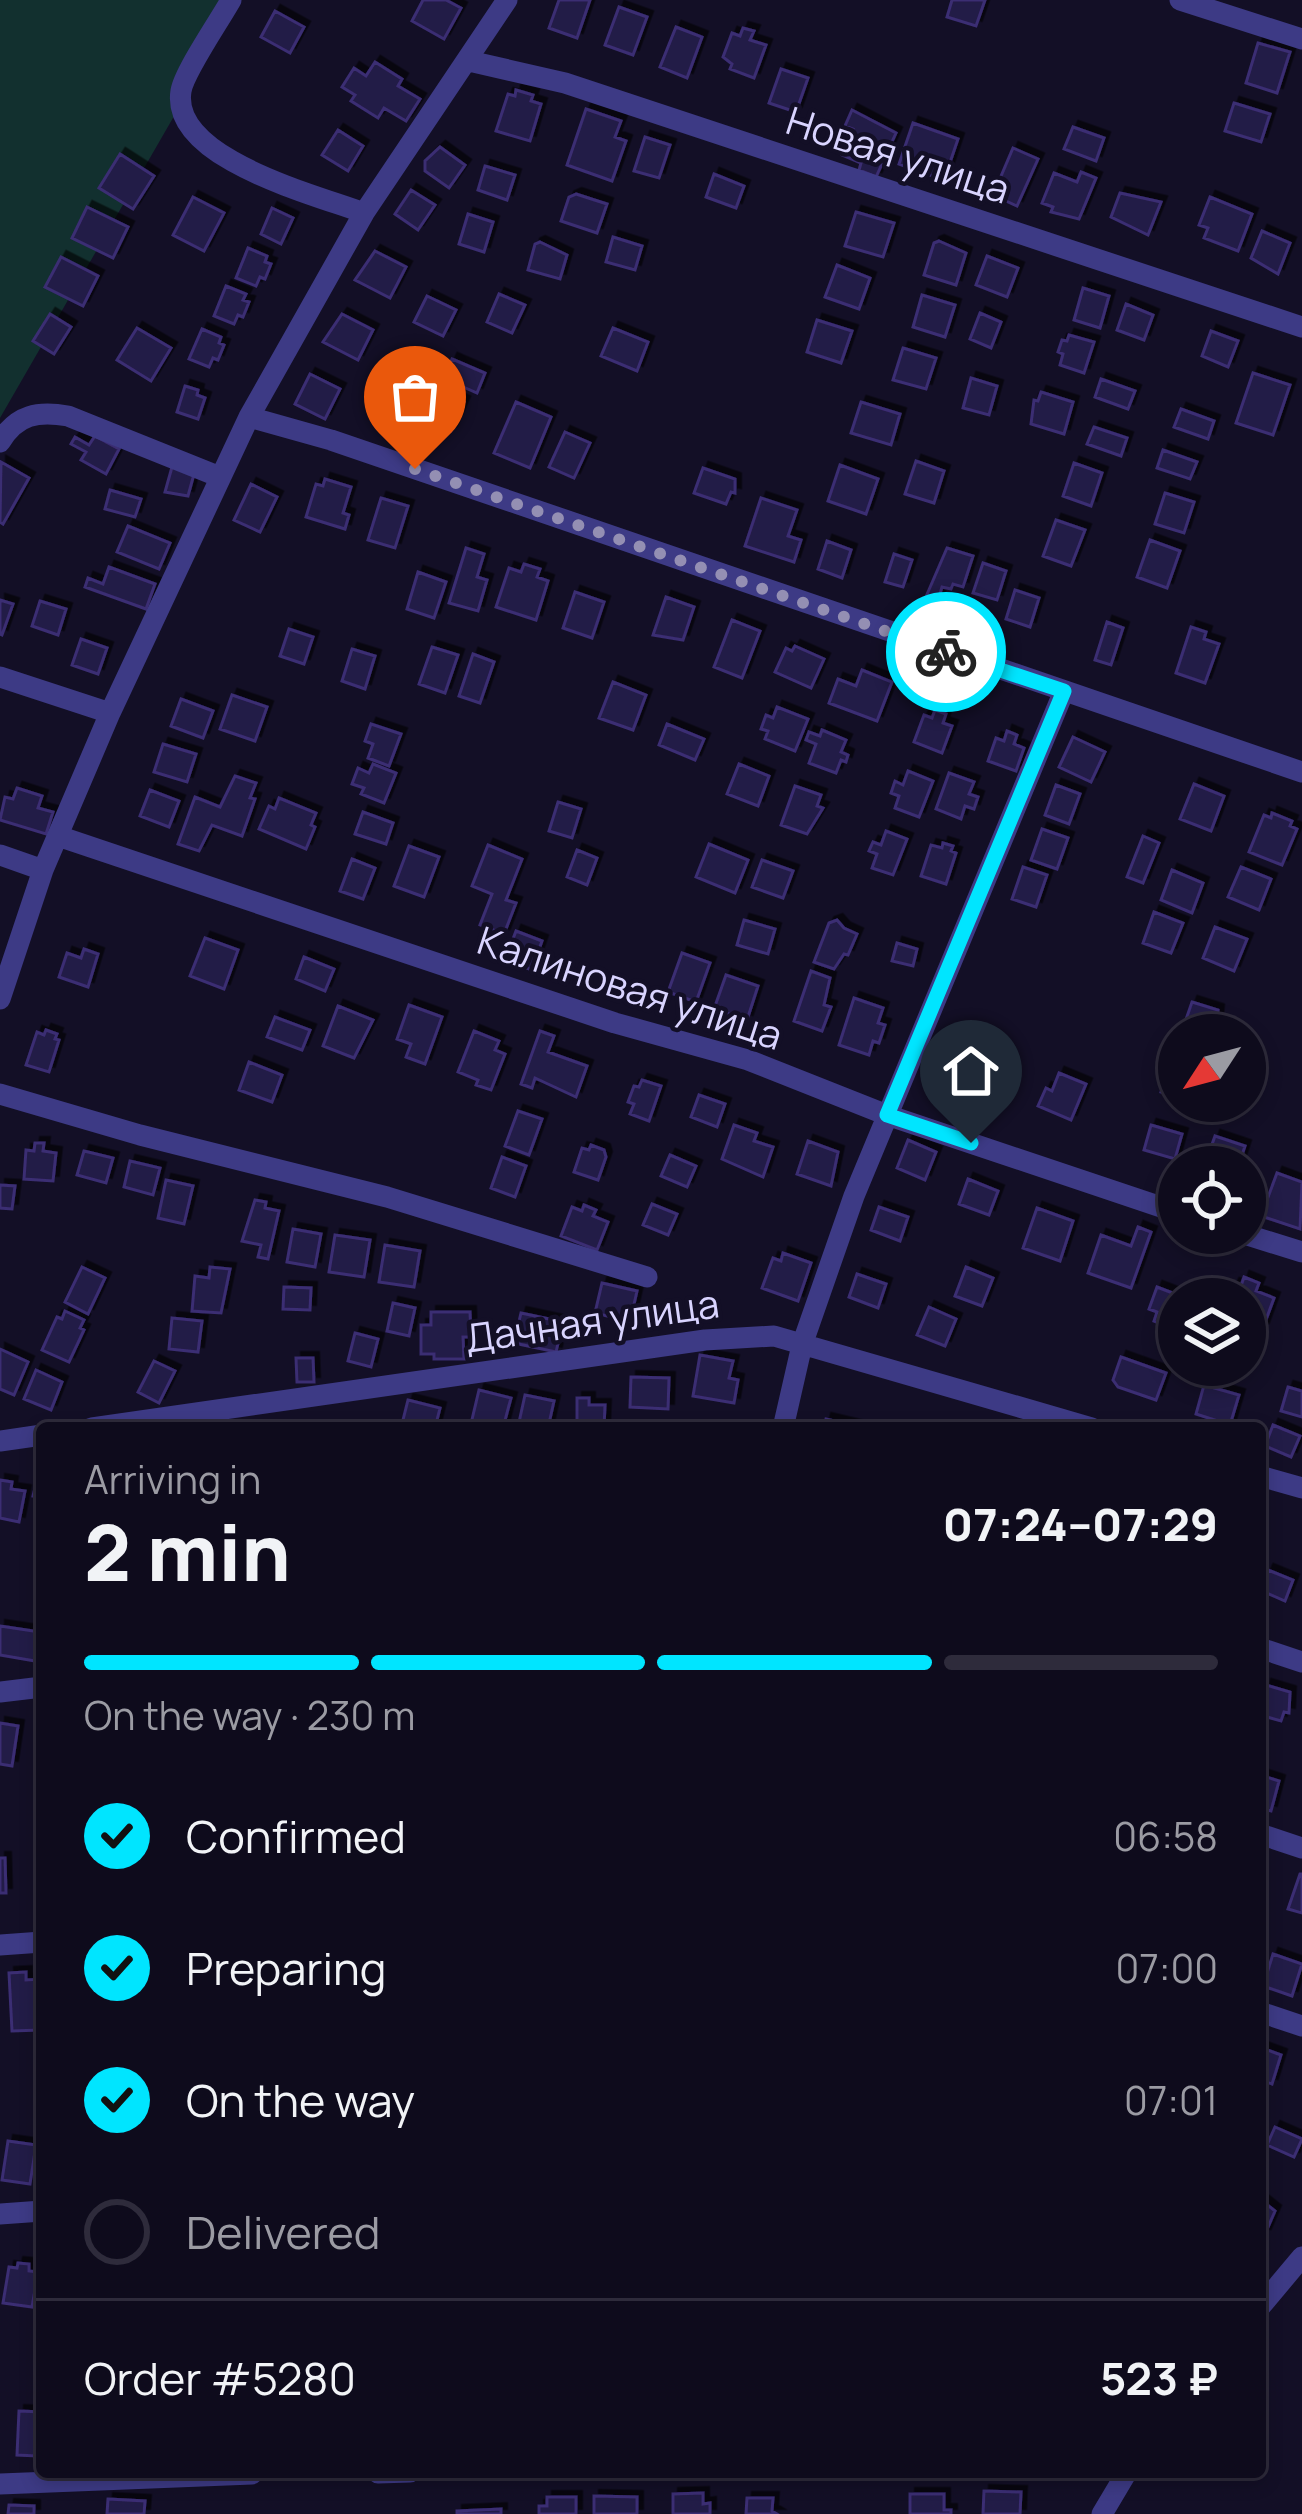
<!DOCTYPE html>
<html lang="en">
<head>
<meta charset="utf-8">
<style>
	:root { --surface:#0e0b1c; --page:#1c1929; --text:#f1f3f6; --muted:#9b9ba3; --line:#2e2b3b; --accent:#00e5ff }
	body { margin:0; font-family:Manrope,sans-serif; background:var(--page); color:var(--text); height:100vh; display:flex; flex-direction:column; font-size:45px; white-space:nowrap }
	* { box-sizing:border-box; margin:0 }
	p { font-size:39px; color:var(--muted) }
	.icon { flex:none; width:66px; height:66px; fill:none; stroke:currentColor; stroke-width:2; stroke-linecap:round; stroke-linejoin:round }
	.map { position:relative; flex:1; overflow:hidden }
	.panel { position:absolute; left:36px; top:1422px; width:1230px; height:1056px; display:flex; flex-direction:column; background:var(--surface); border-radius:12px; box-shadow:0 6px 18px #0003,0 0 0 3px var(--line) }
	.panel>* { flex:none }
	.needle { width:78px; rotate:234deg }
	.fabs { position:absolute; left:1158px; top:1014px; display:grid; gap:24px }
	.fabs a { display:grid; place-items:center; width:108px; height:108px; border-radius:50%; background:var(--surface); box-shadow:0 6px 18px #0003,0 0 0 3px var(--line); font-size:60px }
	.pin { position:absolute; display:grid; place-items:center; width:102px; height:102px; color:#fff; margin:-123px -51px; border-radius:50% 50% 50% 0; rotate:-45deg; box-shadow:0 0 12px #0007 }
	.pin .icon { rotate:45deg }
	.courier { position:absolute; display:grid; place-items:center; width:120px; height:120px; margin:-60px; border:9px solid #00e5ff; border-radius:50%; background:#fff; color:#222; box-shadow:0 3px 15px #0007 }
	.overview em { font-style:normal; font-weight:800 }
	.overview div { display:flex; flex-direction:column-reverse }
	.overview { display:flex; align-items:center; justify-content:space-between; height:204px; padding:0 48px }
	h1 { font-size:78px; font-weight:800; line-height:90px }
	.bar { display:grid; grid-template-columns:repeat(4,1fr); gap:18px 12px; align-content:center; height:144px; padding:0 48px }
	.bar i { height:15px; border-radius:9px; background:var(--line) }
	.bar .current { background:var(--accent) }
	.bar p { grid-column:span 4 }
	.line { display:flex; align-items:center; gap:30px; padding:0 48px; border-top:3px solid var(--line) }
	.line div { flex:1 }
	ol { padding:0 48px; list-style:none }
	li { display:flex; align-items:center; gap:36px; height:132px }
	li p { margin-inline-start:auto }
	li .icon { padding:12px; border-radius:50%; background:var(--accent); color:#111; stroke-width:4 }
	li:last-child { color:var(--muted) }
	li i { width:66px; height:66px; border:6px solid var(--line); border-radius:50% }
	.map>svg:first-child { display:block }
	.green { fill:#12302f }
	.building { fill:#241b47; stroke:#3b2d73; stroke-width:3; filter:url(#shadow) }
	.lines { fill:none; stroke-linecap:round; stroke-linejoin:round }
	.minor { stroke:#3d3a85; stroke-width:21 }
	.done { stroke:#948fb3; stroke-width:12; stroke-dasharray:0 21.6 }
	.route { stroke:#00e5ff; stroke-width:15 }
	.labels { text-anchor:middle; stroke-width:9; stroke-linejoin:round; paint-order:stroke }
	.street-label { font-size:39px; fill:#d9d4ff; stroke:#130f26 }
</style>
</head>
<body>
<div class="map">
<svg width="1302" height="2514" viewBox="0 0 1302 2514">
	<defs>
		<filter id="shadow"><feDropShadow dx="5.5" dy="-5.5" stdDeviation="0" flood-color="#0009"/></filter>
	</defs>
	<rect width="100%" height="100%" fill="#130f26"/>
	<path class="green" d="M0,0h241l-241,418z"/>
	<path class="building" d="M423,0h23l15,8 -17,31 -32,-18z
		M559,0h31l-13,38 -28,-10z
		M952,0h33l-9,26 -29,-9z
		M619,7l28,10 -14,38 -28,-10z
		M275,11l29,16 -14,26 -29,-16z
		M676,27l26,10 -15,41 -27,-11z
		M743,28l11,3 -4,9 16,5 -12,33 -24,-9 2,-5 -9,-7 9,-24 8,3z
		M1258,43l32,9 -13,41 -31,-10z
		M375,62l27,17 -4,7 22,13 -14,22 -22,-13 -6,10 -27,-17 4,-6 -13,-8 12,-19 12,8z
		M781,69l27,9 -12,34 -27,-9z
		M516,90l17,5 -2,6 10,3 -11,37 -34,-10 12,-37 7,2z
		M1234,103l36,11 -9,28 -36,-11z
		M586,109l35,12 -6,16 11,4 -14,40 -45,-16z
		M852,110l44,23 -20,44 -17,-7 2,-7 -19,-8 11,-26 -8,-3z
		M913,123l45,16 -14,41 -45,-16z
		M1073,127l31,11 -8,23 -32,-12z
		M338,130l25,16 -15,25 -26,-16z
		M645,137l25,8 -11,33 -25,-7z
		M440,147l25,18 -16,23 -24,-17v-10z
		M1013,148l25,11 -21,47 -24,-11z
		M120,154l34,22 -21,33 -34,-21z
		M485,166l30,9 -8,25 -29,-10z
		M1081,172l15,6 -17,41 -28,-7 2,-5 -11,-4 12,-30 23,9z
		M714,174l30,12 -8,22 -30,-11z
		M411,190l24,15 -17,25 -23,-16z
		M1120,193l41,9 -13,33 -37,-18z
		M576,194l31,10 -10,29 -36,-12 8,-24z
		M193,197l31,16 -20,38 -31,-16z
		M1210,197l42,17 -14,37 -34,-13 4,-10 -9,-3z
		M87,207l41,20 -15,31 -41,-20z
		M272,208l21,10 -12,26 -20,-10z
		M856,212l38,11 -11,34 -38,-11z
		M468,214l25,8 -9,30 -25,-8z
		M1262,231l28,12 -12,31 -27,-16z
		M613,237l29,9 -7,24 -29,-8z
		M939,241l27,12 -10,32 -32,-10 10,-32z
		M540,242l27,13 -7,24 -32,-9 7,-26z
		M248,248l19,8 -2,6 6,2 -6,15 -5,-2 -4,9 -20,-8z
		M375,251l31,16 -16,31 -35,-18z
		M987,256l31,12 -11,29 -31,-12z
		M61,257l37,19 -15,30 -38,-19z
		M837,265l33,13 -11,31 -34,-12z
		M226,286l20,8 -3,6 6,2 -6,15 -5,-2 -4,9 -20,-8z
		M1083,288l26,8 -9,32 -26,-8z
		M499,294l26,11 -13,28 -25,-11z
		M922,295l33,10 -10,32 -32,-10z
		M427,296l29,14 -13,26 -29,-14z
		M1126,304l27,11 -9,25 -27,-10z
		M980,313l21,9 -10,26 -21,-9z
		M50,314l21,13 -17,27 -21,-13z
		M342,314l31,16 -15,30 -35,-18z
		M817,320l35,11 -11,32 -34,-11z
		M137,328l34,20 -20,33 -34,-21z
		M613,328l35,14 -11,29 -36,-15z
		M202,329l19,8 -2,6 5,2 -6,15 -5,-2 -4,9 -20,-8z
		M1211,331l27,10 -10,26 -26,-11z
		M1069,335l25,7 -10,31 -24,-8 3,-11 -5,-2 4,-12 5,1z
		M903,348l33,10 -10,31 -33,-9z
		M452,359l33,14 -8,20 -16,-7 -5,12 8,4 -13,29 -26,-11z
		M401,366l25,12 -17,38 -25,-11 6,-14 -5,-2 4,-9 5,2z
		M1253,373l37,12 -17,50 -37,-12z
		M310,374l30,15 -15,30 -30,-15z
		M971,378l26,8 -8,29 -26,-7z
		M1101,379l34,12 -7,18 -33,-12z
		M185,386l13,4 -1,5 8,3 -7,21 -21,-7z
		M1041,392l32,10 -9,32 -33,-10 3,-24 4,1z
		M516,402l35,15 -21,51 -36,-15z
		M861,402l39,12 -9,31 -40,-12z
		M1181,409l33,12 -6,18 -34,-12z
		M1094,427l33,11 -6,18 -34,-12z
		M565,432l25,11 -16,35 -25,-11z
		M95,436l24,13 -13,25 -25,-14 5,-8 -15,-8 4,-7 14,8z
		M1163,450l34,12 -7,17 -33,-11z
		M916,461l28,10 -10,32 -29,-9z
		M1,462l28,16 -26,46 -3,-2z
		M1074,463l28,10 -11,33 -28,-10z
		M840,465l38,14 -12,35 -38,-13z
		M172,467l22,7 -6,22 -23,-4z
		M703,468l32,11v14l-4,-1 -5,12 -32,-11z
		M325,479l26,8 -8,26 6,2 -4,14 -39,-12 10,-33 7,2z
		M251,484l26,13 -17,35 -26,-12z
		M110,490l31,9 -6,18 -30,-8z
		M1165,493l29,9 -10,31 -29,-9z
		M381,498l27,8 -13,42 -27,-8z
		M761,498l36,12 -9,26 13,4 -7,22 -49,-16z
		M1056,520l29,10 -14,36 -28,-10z
		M128,526l42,17 -11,26 -42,-17z
		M1150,540l30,11 -13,37 -30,-11z
		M827,541l24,9 -9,28 -24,-9z
		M466,548l18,6 -7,23 10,3 -9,31 -29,-8z
		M947,548l26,8 -10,31 -10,-3 -2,5 -9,-2 -7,23 -13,-4z
		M894,554l18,6 -9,27 -18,-5z
		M983,563l23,8 -9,29 -24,-7z
		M524,564l16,5 -3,8 11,4 -12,39 -40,-13 13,-39 12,4z
		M109,567l46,17 -9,25 -61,-22 3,-9 15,6z
		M418,572l28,10 -12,36 -27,-9z
		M1015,590l24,8 -9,29 -24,-8z
		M575,592l29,10 -12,36 -29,-10z
		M666,597l28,10 -11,33 -30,-5z
		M0,600l13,4 -11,31 -2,-1z
		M40,601l26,8 -8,26 -26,-9z
		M732,620l28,11 -18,47 -28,-11z
		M1107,622l16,6 -12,37 -16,-5z
		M1191,627l15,5 -2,7 15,5 -14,39 -29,-10z
		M289,629l24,8 -9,27 -24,-8z
		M81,639l26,9 -9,26 -26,-9z
		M795,646l29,13 -13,29 -36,-16 11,-24 6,3z
		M432,647l26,8 -13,38 -26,-9z
		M352,649l23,7 -10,33 -23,-8z
		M473,654l21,8 -14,41 -21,-7z
		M862,670l30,12 -15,39 -48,-18 9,-24 18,7z
		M613,682l33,13 -13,35 -34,-12z
		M232,695l35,12 -12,34 -35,-12z
		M181,699l32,12 -10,27 -32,-12z
		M777,707l31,12 -13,32 -30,-12 3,-8 -7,-2 5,-14 7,3z
		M935,710l11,4 -3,9 9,3 -10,27 -28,-11 10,-27 8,3z
		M371,724l30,10 -12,32 -21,-8 5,-14 -8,-3z
		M667,724l37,15 -9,21 -36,-15z
		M822,730l24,10 -5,12 7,3 -2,7 -5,-2 -5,13 -27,-10 7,-19 -10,-4 3,-8 11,4z
		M1007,731l10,4 -3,9 10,4 -8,23 -28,-10 8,-23 8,3z
		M1073,737l32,15 -14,30 -32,-15z
		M163,744l33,10 -9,28 -33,-10z
		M373,764l23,9 -12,30 -23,-9 3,-6 -12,-4 6,-16 11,5z
		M739,764l30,12 -11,30 -31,-12z
		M908,771l25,10 -14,36 -24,-9 4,-12 -8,-3 4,-12 8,4z
		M949,773l25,9 -5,12 9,3 -4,12 -9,-3 -4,13 -25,-10z
		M235,776l21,7 -6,15 5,1 -13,37 -30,-11 -13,26 -21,-7 17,-47 25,10z
		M1194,784l30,12 -13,35 -31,-12z
		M1056,785l24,9 -11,30 -24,-9z
		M795,786l26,9 -4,11 6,2 -16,26 -26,-9z
		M17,788l25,8 -4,12 15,4 -7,22 -46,-14 5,-23 8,2z
		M150,790l29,11 -10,26 -29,-11z
		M279,798l37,15 -5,12 4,2 -9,22 -47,-20 10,-23 6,3z
		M558,802l23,7 -9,29 -23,-7z
		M363,812l30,11 -7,21 -31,-10z
		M1272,813l20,8 -2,5 7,3 -15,36 -33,-13 15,-37 7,3z
		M1042,829l26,9 -11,31 -26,-9z
		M886,831l21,8 -14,36 -21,-7 5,-14 -8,-3 4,-9 8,3z
		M1143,836l16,7 -16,40 -16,-6z
		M943,843l10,3 -2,5 5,2 -10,31 -25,-8 10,-31 11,3z
		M709,844l39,16 -13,33 -39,-16z
		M488,845l34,14 -16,41 10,3 -12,31 -24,-9 12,-31 -20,-8z
		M409,846l30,11 -15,40 -30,-11z
		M577,850l20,8 -10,27 -20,-8z
		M352,859l23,9 -12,31 -23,-8z
		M762,860l31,11 -10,27 -31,-11z
		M1023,867l24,8 -11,32 -24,-8z
		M1241,867l30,12 -12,31 -31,-13z
		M1172,870l31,13 -11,30 -31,-13z
		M1154,912l29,11 -12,30 -28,-10z
		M744,920l31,9 -7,25 -31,-9z
		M837,920l7,8 13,6 -9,21 -4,-1 -10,15 -20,-7 15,-39z
		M1215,927l32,12 -13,32 -31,-13z
		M516,931l26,10 -10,29 -27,-10z
		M205,938l33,12 -14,39 -34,-13z
		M897,943l20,6 -4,17 -21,-5z
		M84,949l14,5 -10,33 -29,-10 8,-24 14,5z
		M682,953l28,10 -14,39 -28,-10z
		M304,957l30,12 -9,22 -29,-12z
		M811,971l19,7 -6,27 7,2 -9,24 -28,-10z
		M726,975l32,11 -11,34 -33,-11z
		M854,998l29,10 -5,15 7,2 -6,18 -6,-2 -4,14 -30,-10z
		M1192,1002l26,8 -2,22 -35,2z
		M409,1005l33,12 -17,47 -19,-7 5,-13 -14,-5z
		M338,1006l35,14 -19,38 -31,-12z
		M275,1017l35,13 -8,20 -35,-13z
		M46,1030l11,4 -2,5 4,1 -10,32 -23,-7 11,-33 7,3z
		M474,1031l25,10 -4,9 10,4 -14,36 -15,-5 2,-5 -20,-8z
		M540,1031l14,5 -6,16 39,14 -11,31 -41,-19 -3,10 -11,-4z
		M974,1045l31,14 -19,41 -31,-14z
		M1172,1059l7,3v36l-18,-6z
		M249,1062l33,13 -10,27 -33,-12z
		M1059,1073l27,11 -15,36 -33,-14 8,-18 6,3z
		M642,1080l19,6 -12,35 -19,-7 4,-10 -6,-2 6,-16 5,1z
		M699,1095l26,9 -8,23 -26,-10z
		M518,1111l24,8 -13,36 -24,-9z
		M734,1125l23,8 -3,8 19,6 -10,30 -41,-18z
		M1151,1125l31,9 -7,25 -31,-9z
		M1215,1136l30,10 -7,21h-34z
		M908,1140l28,12 -11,28 -28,-12z
		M808,1141l30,11 -7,34 -34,-12z
		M35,1143h9l-1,8 13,2 -3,28 -29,-2 2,-29 8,1z
		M591,1145l13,5 2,7 -8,23 -24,-8 8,-24 7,2z
		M84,1151l29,7 -7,25 -29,-8z
		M670,1155l26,11 -9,21 -26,-11z
		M502,1157l24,9 -11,31 -24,-9z
		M130,1161l30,7 -7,27 -29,-8z
		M1277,1173l25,9 -2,47 -39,-13z
		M968,1179l30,12 -9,24 -30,-11z
		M166,1180l27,6 -9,38 -26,-6z
		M0,1185l15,1 -3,23 -12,-1z
		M255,1200l11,2 -1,6 14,3 -11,48 -10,-2 3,-12 -19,-4z
		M652,1204l25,10 -9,21 -25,-10z
		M584,1205l12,5 -3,6 15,6 -11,28 -36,-14 11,-29 10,4z
		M879,1207l29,10 -8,24 -29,-11z
		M1037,1208l36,13 -13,40 -37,-13z
		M1138,1227l13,5 -20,56 -43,-15 13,-38 30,11z
		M293,1229l28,5 -6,33 -28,-5z
		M335,1235l35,5 -6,37 -35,-5z
		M385,1245l35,6 -6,36 -35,-5z
		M783,1253l28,10 -13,38 -36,-13 11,-30 8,3z
		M82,1267l23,11 -17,36 -23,-12z
		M210,1267l20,2 -9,44 -29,-2 3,-35 14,2z
		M966,1267l27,11 -11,28 -27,-10z
		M857,1274l29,10 -8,24 -29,-11z
		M1244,1277l15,6 -3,8 18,7 -11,30 -18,-7v-22h-17l6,-15 7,2z
		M602,1283l35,8 -7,31 -35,-9z
		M284,1287l27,1 -1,22 -27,-1z
		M1157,1287l31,12h-9l-1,31 -24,-9 3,-9 -8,-3z
		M393,1303l22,5 -6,28 -22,-5z
		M929,1307l27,12 -11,27 -28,-11z
		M65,1311l19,9 -4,8 4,2 -15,32 -27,-12 15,-33 5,2z
		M431,1312h39l1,25h-8l1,22h-30v-5h-13v-29h10z
		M521,1313l42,9 -7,30 -42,-9z
		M172,1318l30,3 -4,31 -29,-3z
		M355,1333l23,6 -7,28 -23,-6z
		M0,1349l28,13 -14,33 -14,-6z
		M700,1355l33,6 -4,17 9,2 -4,23 -41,-7z
		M1121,1357l45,16 -10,27 -38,-13 -5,-7z
		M296,1358h17l1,24h-17z
		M154,1361l21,10 -16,32 -21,-11z
		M36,1370l26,12 -11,28 -27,-11z
		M631,1377l38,1 -1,31 -38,-2z
		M1204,1385l35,10 -9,30 -34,-11z
		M1288,1387l14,4v26l-21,-6z
		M479,1390l32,8 -8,30h-33z
		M525,1395l29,6 -6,27 -30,-1z
		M577,1398h12v7h16l-1,23h-27z
		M408,1400l32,8 -5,20h-34z
		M826,1419l38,9h-40z
		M1273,1425l27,11 -9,21 -26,-11z
		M39,1471h3v27l-9,-2z
		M0,1480l12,2 -1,7 14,2 -6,31 -19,-4z
		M1268,1570l25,10 -8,21 -25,-11z
		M0,1626l40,6 -5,29 -35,-6z
		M1266,1685l24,7 -1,21 -5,-1 -3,9 -21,-6z
		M0,1723l18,3 -6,40 -12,-2z
		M1260,1775l19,6 -8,30 -11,-3z
		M0,1858h5l1,35h-6z
		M1300,1874h2v39l-14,-4z
		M1273,1954l29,10 -10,32 -29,-10z
		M26,1972v8l16,-1 -2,51 -28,1 -3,-58z
		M1262,2048l19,7 -9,29 -12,-4z
		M1275,2127l27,12 -8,18 -27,-12z
		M8,2141l28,4 -6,39 -28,-4z
		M1260,2199l15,12 -10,23 -5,-2z
		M18,2263l11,1v7l9,1 -6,35 -29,-4 6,-36 8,1z
		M19,2411l23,1v32h-5v12l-20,-1z
		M984,2491l37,1 -1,22h-37z
		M703,2493v11l7,-1v11h-37v-20z
		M910,2494h34v16h7v4h-41z
		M594,2496l43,1v17h-43z
		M547,2497h29v17h-37v-8h8z
		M747,2498h26l-1,13 5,3h-31z
		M108,2499l37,2 -1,13h-37z
		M9,2505l25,1v8h-26z
		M501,2509v5h-44v-3z"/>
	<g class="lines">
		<path class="minor" d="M231,0c-11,20 -47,72 -50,91 -11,68 136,104 183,122
			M1180,0l122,39
			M469,61l96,22 737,244
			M249,417l82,23 971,332
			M0,442c17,-28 38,-31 68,-26l152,61
			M0,677l110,36
			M58,836l557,187 133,37 139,55 292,98
			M0,855l43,15
			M0,999l43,-129 67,-157 139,-296 115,-204 143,-213
			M0,1094l140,41 247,62 260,80
			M1241,1233l61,19
			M92,1428l613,-88 69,-4 318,92
			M783,1428l19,-83 52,-149 210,-505
			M0,1441l42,-6
			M1260,1476l42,12
			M1260,1648l42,14
			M0,1692l42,-5
			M1260,1834l42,14
			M0,1945l42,-3
			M1260,2012l42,14
			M0,2214l42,-3
			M1260,2307l42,-50
			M378,2473l32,-1
			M0,2484l252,-10
			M1102,2514l25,-42"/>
	</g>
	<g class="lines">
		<path class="done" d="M415,469l531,183"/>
		<path class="route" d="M946,652l118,39 -177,424 84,28"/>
	</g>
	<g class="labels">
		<g class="street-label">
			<text transform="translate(898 155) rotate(18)" y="14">Новая улица</text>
			<text transform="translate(630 988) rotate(18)" y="14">Калиновая улица</text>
			<text transform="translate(592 1321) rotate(-8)" y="14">Дачная улица</text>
		</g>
	</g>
</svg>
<div class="fabs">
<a><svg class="needle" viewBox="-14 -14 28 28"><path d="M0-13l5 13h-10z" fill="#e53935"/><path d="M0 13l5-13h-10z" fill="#9b9ba3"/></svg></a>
<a><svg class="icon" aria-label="locate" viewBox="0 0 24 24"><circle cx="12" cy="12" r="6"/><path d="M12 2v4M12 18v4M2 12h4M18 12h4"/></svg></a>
<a><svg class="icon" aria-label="layers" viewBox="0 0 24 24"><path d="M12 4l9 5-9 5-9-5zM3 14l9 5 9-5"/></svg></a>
</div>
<div class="pin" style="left:415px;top:469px;background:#ea580c"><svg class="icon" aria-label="bag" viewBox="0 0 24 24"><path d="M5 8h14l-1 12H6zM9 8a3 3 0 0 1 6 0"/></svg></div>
<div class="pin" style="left:971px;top:1143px;background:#1f2937"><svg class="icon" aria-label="home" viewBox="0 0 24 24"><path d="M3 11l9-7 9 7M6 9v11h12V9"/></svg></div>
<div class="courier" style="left:946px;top:652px"><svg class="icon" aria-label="bike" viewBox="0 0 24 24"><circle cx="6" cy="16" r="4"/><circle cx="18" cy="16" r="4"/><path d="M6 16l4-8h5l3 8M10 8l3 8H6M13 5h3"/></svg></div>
<section class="panel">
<div class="overview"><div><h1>2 min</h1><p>Arriving in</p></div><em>07:24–07:29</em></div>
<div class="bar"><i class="current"></i><i class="current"></i><i class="current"></i><i></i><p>On the way · 230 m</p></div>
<ol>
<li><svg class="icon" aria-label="check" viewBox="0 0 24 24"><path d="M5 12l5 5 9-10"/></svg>Confirmed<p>06:58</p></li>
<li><svg class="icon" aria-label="check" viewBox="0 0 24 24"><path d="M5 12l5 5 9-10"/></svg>Preparing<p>07:00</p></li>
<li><svg class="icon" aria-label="check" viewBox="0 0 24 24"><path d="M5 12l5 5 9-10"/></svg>On the way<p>07:01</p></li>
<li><i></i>Delivered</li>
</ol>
<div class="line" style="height:156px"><div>Order #5280</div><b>523 ₽</b></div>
</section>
</div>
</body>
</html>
